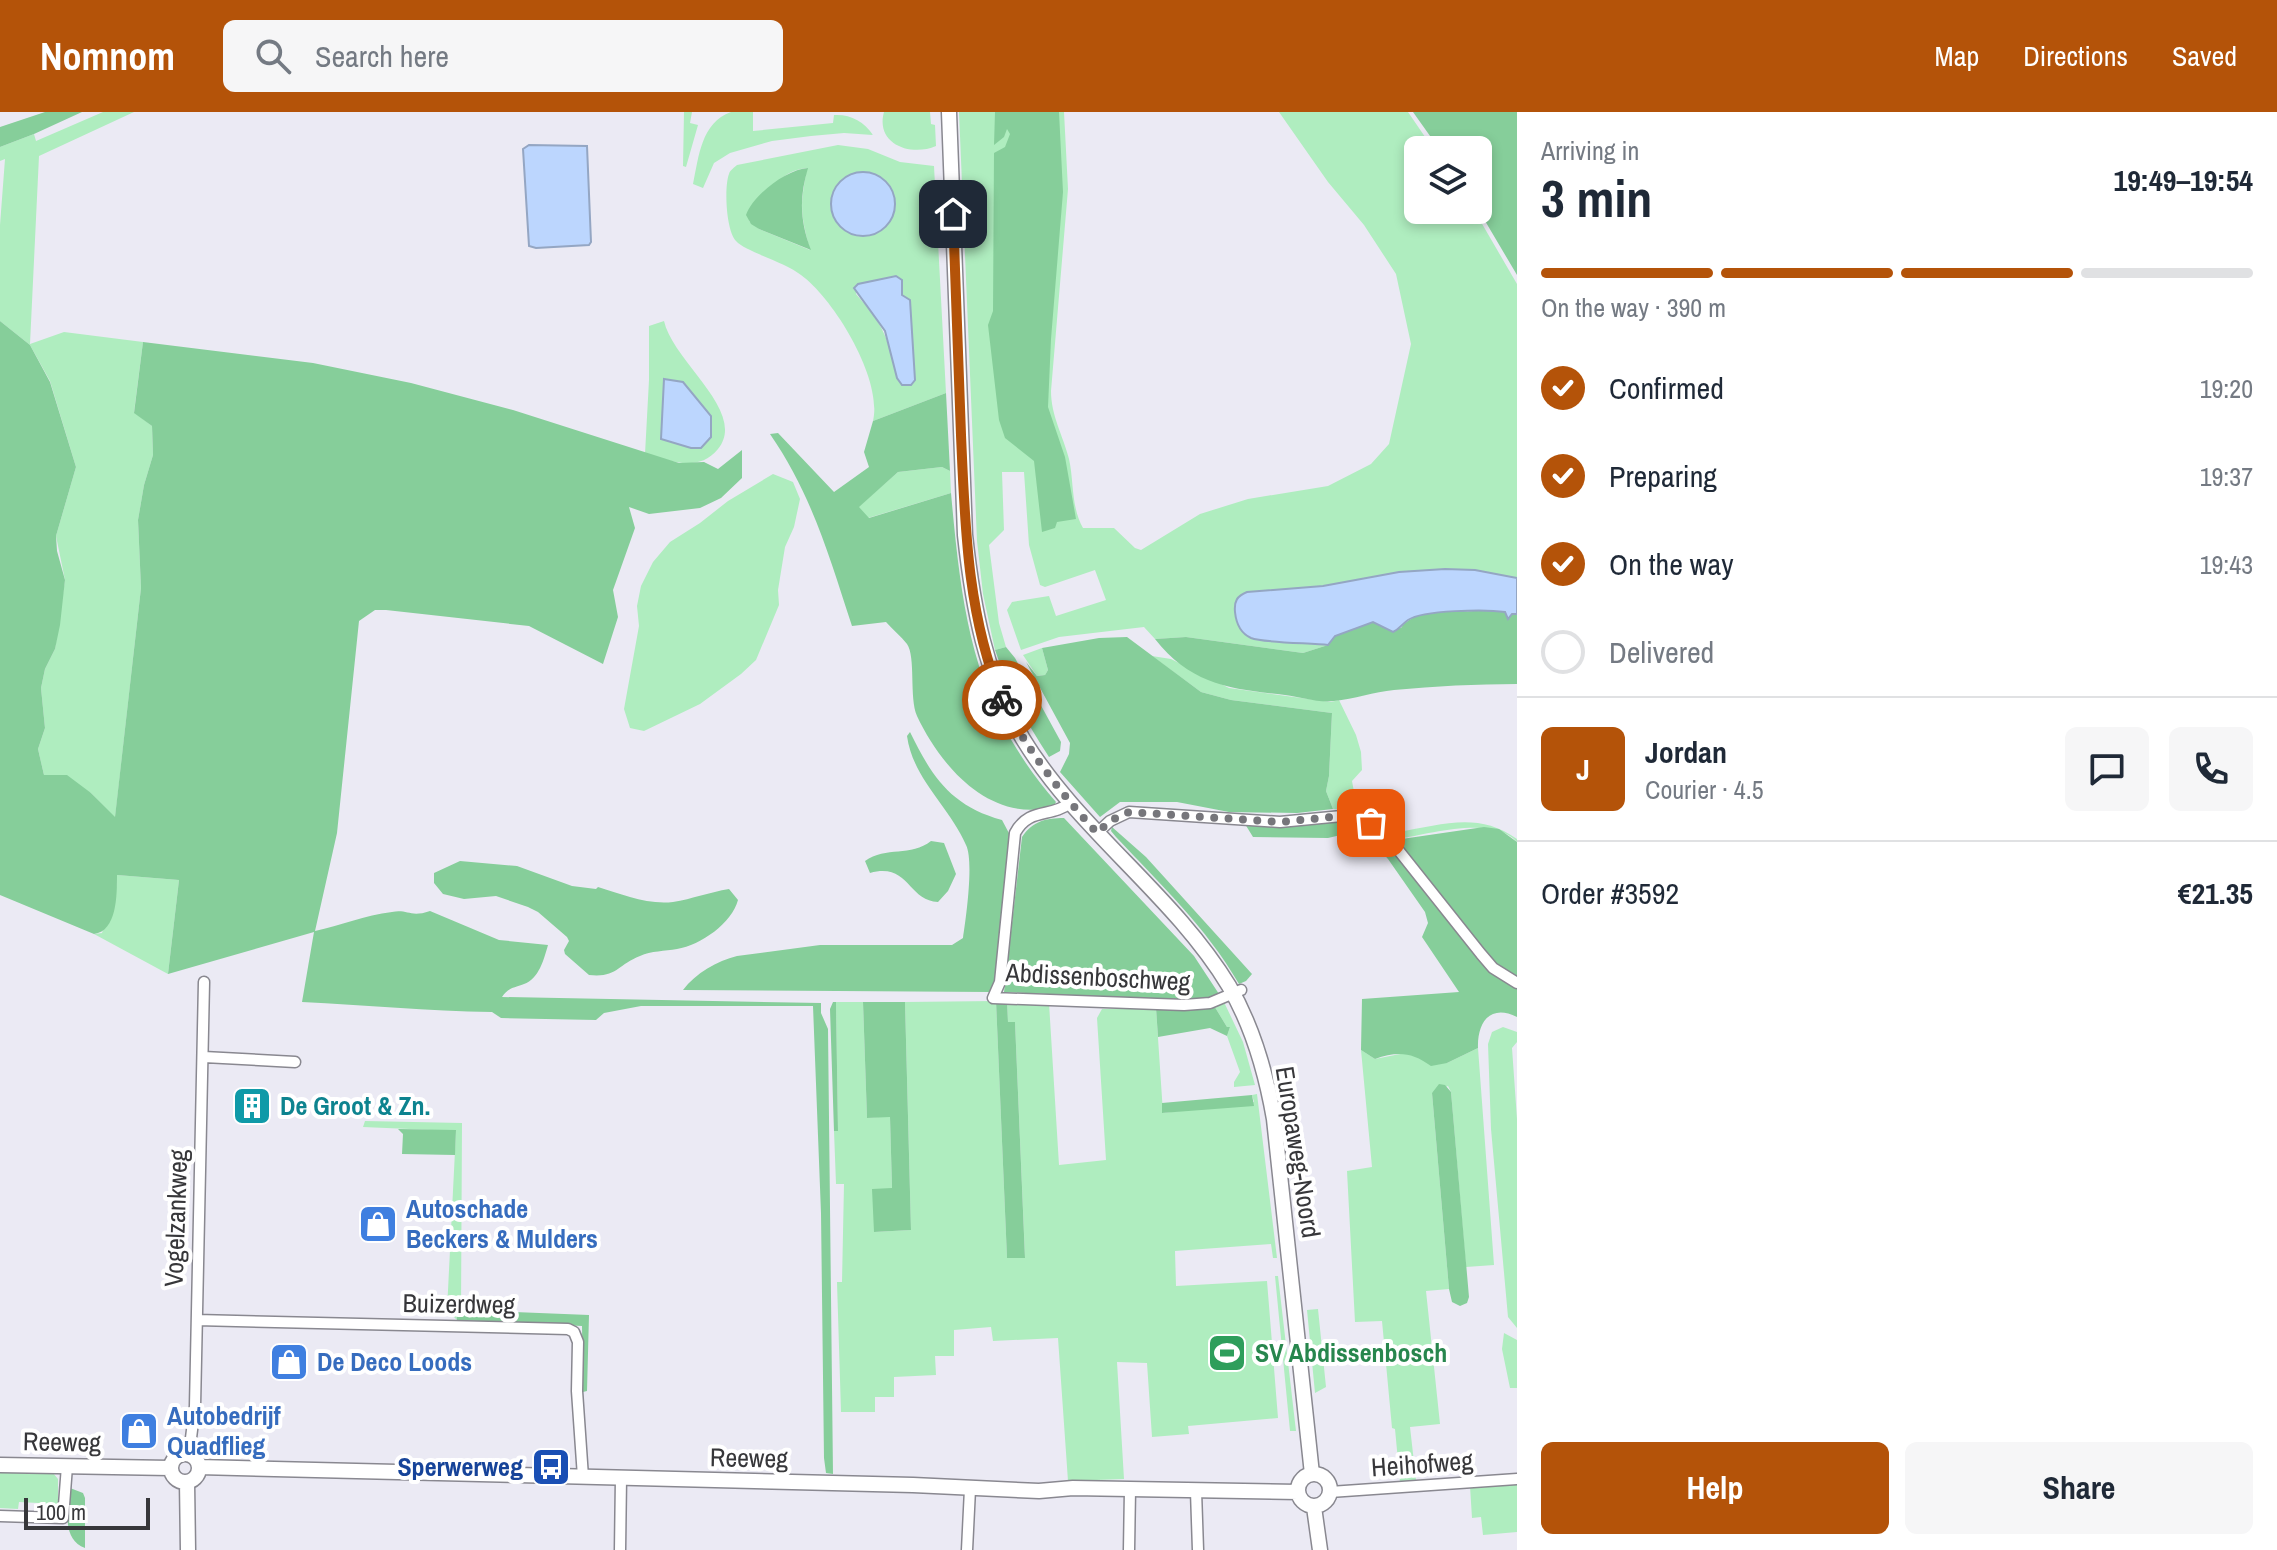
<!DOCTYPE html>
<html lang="en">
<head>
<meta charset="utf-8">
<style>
	:root { --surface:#fff; --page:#f6f6f7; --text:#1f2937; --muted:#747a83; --line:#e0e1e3; --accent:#b45309 }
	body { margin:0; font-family:"Archivo Narrow",sans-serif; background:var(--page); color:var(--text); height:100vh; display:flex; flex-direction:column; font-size:30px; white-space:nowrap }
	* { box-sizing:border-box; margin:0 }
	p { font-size:26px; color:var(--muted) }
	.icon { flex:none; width:44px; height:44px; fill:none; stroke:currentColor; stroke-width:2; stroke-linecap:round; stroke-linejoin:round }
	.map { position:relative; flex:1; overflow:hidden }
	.drawer { display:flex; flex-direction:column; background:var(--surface); width:760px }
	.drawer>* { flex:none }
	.controls { position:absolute; left:1404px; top:24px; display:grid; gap:16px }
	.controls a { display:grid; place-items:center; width:88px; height:88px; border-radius:12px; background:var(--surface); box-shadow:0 4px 12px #0003; font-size:40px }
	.scale { position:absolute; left:24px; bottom:20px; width:126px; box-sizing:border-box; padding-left:8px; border:4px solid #37373a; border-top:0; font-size:22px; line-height:28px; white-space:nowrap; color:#37373a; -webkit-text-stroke:6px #fff; paint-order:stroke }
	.pin { position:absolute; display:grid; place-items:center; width:68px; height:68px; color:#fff; margin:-34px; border-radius:16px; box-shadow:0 4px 12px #0006 }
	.courier { position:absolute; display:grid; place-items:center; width:80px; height:80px; margin:-40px; border:6px solid #b45309; border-radius:50%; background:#fff; color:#222; box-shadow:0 2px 10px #0007 }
	.headline em { font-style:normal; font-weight:800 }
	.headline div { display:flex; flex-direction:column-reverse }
	.headline { display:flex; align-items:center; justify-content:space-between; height:136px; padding:0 24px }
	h1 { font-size:52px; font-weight:800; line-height:60px }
	.bar { display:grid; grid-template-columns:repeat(4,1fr); gap:12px 8px; align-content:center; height:96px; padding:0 24px }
	.bar i { height:10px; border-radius:6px; background:var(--line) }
	.bar .active { background:var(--accent) }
	.bar p { grid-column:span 4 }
	.line { display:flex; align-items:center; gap:20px; padding:0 24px; border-top:2px solid var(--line) }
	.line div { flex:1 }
	.round { display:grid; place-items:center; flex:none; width:84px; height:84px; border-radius:12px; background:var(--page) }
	ol { padding:0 24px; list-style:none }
	li { display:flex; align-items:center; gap:24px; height:88px }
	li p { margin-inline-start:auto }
	li .icon { padding:8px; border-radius:50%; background:var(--accent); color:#fff; stroke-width:4 }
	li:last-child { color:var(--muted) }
	li i { width:44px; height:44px; border:4px solid var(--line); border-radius:50% }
	.button { display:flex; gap:16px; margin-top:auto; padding:16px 24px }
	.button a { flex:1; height:92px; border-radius:12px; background:var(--accent); color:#fff; font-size:32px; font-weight:800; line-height:92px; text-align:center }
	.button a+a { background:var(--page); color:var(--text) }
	header { display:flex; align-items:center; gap:48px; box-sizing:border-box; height:112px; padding:0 40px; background:var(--accent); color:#fff }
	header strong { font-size:38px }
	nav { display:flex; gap:44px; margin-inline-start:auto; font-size:28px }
	.search { width:560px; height:72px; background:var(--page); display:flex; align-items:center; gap:20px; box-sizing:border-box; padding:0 28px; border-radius:12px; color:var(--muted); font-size:30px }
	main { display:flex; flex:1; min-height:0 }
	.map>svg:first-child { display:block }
	.green { fill:#afedbf; fill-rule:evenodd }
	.forest { fill:#86ce9a }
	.water { fill:#bcd6fe; stroke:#94a6c3; stroke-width:2 }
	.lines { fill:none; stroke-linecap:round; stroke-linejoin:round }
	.street-casing { stroke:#898890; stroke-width:13 }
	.secondary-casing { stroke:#898890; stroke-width:17 }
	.street { stroke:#fff; stroke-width:10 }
	.secondary { stroke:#fff; stroke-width:14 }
	.done { stroke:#76767b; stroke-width:8; stroke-dasharray:0 14.4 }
	.route { stroke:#b45309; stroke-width:10 }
	.labels { text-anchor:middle; stroke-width:8; stroke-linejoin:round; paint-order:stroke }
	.street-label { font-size:26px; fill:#37373a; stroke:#fff }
	.culture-label { font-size:26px; font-weight:bold; fill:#0d838f; stroke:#fff; text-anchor:start }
	.shop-label { font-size:26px; font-weight:bold; fill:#366cbe; stroke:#fff; text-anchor:start }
	.leisure-label { font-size:26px; font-weight:bold; fill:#27864d; stroke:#fff; text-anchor:start }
	.transit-label { font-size:26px; font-weight:bold; fill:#164399; stroke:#fff; text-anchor:end }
</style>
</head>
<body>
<header>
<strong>Nomnom</strong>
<div class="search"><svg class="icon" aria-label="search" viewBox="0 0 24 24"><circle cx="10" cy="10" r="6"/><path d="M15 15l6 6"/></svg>Search here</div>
<nav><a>Map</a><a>Directions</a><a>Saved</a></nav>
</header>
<main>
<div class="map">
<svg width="1517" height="1438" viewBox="0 0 1517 1438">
	<rect width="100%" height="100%" fill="#ebeaf4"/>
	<path class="green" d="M103,0h31l-95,44 -9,188 34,-12 79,10 -9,70 18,14 1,29 -9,30 -6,35 3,68 -26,230 -24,-25 -47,-18 -6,-26 7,-21 -4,-40 4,-19 10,-20 10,-69 -9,-44 20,-69 -26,-86 -20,-36 -30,-24v-96l5,-66 -5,2v-14l34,-13 2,7z
		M684,0h8l-2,11 8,2 -12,42 -3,-1z
		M731,0h22v19l80,-8 1,-8c16,-1 30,6 39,20l-29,-2 -33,3 -39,5 -42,12 -16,10 -11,25 -10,-4c6,-28 8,-61 38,-72z
		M884,0h46l1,12 4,1 1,21c-25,11 -61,-2 -52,-34z
		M959,0h105l4,77 -17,202c0,25 12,44 18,68 5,22 2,48 14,69h31l21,20 6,2 59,-36 48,-15 80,-13 43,-22 18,-20 22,-100 -15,-70 -32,-49 -36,-43 -49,-70h129l26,38h-16v60h56l43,74v294l-118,-6 -76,14 -76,6 4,46 77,7 -25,8 -117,-16 -31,2 -11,-12 -85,10 -38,13 -14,-40 5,-8 37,-6 7,20 50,-16 -11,-30 -50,17 -5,-2 -11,-40 -5,-73h-22l2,58 -15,15 10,78 7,24 -11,3 -12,-56 -6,-53z
		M838,33l30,4 32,13 34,4 12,227 -73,28c10,-42 -39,-122 -72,-146 -16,-13 -55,-23 -65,-34 -10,-11 -12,-54 -7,-67 1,-4 5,-6 8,-9zM807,56c-7,39 -7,44 3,82l-51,-21 -10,-8c14,-21 29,-51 58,-53zM896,164l6,4v15l7,17 6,68 -18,-2c-10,-42 -12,-51 -41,-84l2,-10z
		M664,209c9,41 84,91 54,128 -20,24 -47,12 -73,5l4,-74v-54z
		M942,355l8,4 1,22 -83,25 -10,-11 40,-35z
		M773,362l20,8 7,17 -6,28 -9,20 -7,43 1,15 -23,55 -15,14 -41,30 -56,27 -14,-3 -6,-19 15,-83 -2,-20 4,-20 12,-24 17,-20 30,-19 28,-22z
		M1042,536l6,22 -3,5 -8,1 -14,-21z
		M1152,544l19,3 58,29 102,14 8,-2 17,35 5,17 1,18 -10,11 2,11 44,40c44,-7 80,-21 119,7v3c-24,-27 -87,-8 -119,-3l-32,-29 -33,-1 -7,-18 3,-15 3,-63 -101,-13 -30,-8z
		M117,763l62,5 -11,94 -74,-40 8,-1 15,-49z
		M1223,888l20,42 12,43 -21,2v-5l6,-10 -13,-36 3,-9h-3l-14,-23z
		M996,889l11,257 18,-1 -10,-235h-7l-1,-21 42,2 10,162 47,-5 -9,-142 5,-9 54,-1 7,105 91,-11 -2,-7 5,-1 20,164h-4l-2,-14 -96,7 1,35 91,-5 11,137 -90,8 1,8 -37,3 -5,-74 -30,-1 7,117 -56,2 -10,-143 -65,3 -2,-14 -37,3v26h-19l1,19 -42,2v20h-19v15h-34l-4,-130h5l2,-98h-8l-2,-53h4l-2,-129h27l4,116 23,-2 2,73 -18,43 37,-2 -6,-228z
		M1503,915l14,5v10l-5,6 5,71v209l-9,-11 -17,-188 -3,-85 4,-12z
		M1478,936l16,217 -28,2 -15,-175 -3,-6 -16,7 17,196 -23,2 14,133 -30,3 6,53 -16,2 -5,-53 -3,-1 -10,-107 -27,1 -8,-151 25,-4 -11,-117 14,9 30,-6 42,10z
		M365,1009l97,2 -1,187 -5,-3 1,13 -10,-10 9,-179 -93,-4z
		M1275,1164h3l18,155h-6z
		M1318,1197l8,78 -11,6 -8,-83z
		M1504,1221l13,7v48h-7l-8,-39z
		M0,1358l53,3 5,6v25l-39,-2 -1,7 -18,-1z
		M1517,1369v51l-34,3 -2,-18 -9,1 -2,-32z"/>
	<path class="forest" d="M45,0h37l-48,22 -34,13v-20z
		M995,0h64l4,80 -12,147 -3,68 17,50 11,62 -19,3 -2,6 -13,4 -8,-71 -29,-23 -6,-18 -11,-95 5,-14 1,-158 11,-6 5,-13 -3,-5 -3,8 -10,8z
		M1413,0h104v163l-39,-66v-59h-38z
		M808,56c-9,30 -8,53 3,82l-52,-21 -8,-5 -5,-9c7,-20 41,-46 62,-47z
		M0,209l30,24 20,37 26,85 -20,69 1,15 8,29 -5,45 -5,24 -10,20 -4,19 4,40 -7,21 6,26h23l24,18 24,24 26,-229 -3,-68 6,-35 9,-30 -1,-29 -18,-13 9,-71 170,21 98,20 102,27 166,53 25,-1 14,7 24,-19v28l-21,20 -21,10 -51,6 -20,-7 6,21 -22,62 5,27 -15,47 -74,-38 -143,-16h-11l-16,11 -22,212 -22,98c25,-5 50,-16 77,-19 16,-3 18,6 38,-1l69,29 49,5c-4,14 -9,34 -24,39 -11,4 -16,4 -22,13l319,6v10l7,16 5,445 -7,-1 -2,-15 -3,-245 -8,-207h-172l-37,7 -8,7 -95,-2 -9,-6c-64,-1 -127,-7 -190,-10l12,-70 -146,42 11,-94 -62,-5c0,20 0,56 -23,59l-94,-39z
		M946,281l4,78 -8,-4 -44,5 -39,35 10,11 82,-25c11,121 22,214 105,309l-3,5c-63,16 -112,-40 -136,-91 -8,-18 -1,-59 -10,-72 -6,-8 -15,-15 -21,-22l-34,4c-23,-70 -40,-131 -82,-192l8,-1 56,59 35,-25 -5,-15 9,-31z
		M1490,498l27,4v70c-41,0 -82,2 -123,6 -20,2 -40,9 -60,11 -16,2 -33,-4 -49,-6 -54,-6 -94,-10 -130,-56l31,-2 117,16 25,-8 7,-9 38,-14 7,1 6,6 15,-1c17,-24 63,-14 89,-18z
		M1127,525l74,55 30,8 101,13 -3,63 -3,15 7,18 -36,4 -68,-1 -52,-10h-57l-20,15 -40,-45 9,-18 1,-11 -44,-81 11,14 8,-1 3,-5 -6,-22 57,-10z
		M1006,535l9,11 46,84 -1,9 -11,6c-23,-35 -41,-68 -54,-107z
		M910,620c22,45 41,74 92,88l9,17 -14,143 -8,12 -306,-2c13,-17 34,-29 54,-34l83,-11h132l11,-7c3,-20 11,-77 3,-93 -17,-39 -53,-66 -59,-109z
		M1064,706l130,138 25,38 -9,7 -110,-1 -12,-4 -84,-4 18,-155c11,-16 24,-19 42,-19z
		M1357,708l8,2 23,19 96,-14 15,2 18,13v175c-27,-14 -40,6 -39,31l-31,15 -16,3c-19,-14 -34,-15 -56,-7l-14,-9 1,-51 97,-7 -37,-55 6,-14 -3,-11 -37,-53 -13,-14 -13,-8 -17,-3 -17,4 -75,-1 -8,-13 32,2z
		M1112,715l34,30 106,117 -6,7 -7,3c-32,-56 -80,-101 -123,-147l-5,-6z
		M931,729l13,2 12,31 -8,17 -10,11c-30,-1 -29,-40 -68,-29l-5,-12c21,-15 46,-4 66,-20z
		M460,749l57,5 55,20 24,3 2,-2c23,7 49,18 75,15 19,-3 37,-10 56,-13l9,11c-6,23 -37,45 -61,49 -12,2 -26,2 -37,7 -23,9 -23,22 -51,19l-24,-21 -1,-4 5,-9 -2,-4 -29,-25 -10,-5 -32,-11 -32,3 -21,-5 -9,-11v-10z
		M996,889h11l1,21h7l10,236h-18z
		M833,890h3l2,129h-4l-4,-122z
		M863,890h42l6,228 -37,2 -2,-43 20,-1 -2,-71 -23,1z
		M1213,892l14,23h3l-3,9 -17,-8 -52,9 -2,-29z
		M1439,972l6,1 6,7 18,205 -2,6 -7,3 -8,-4 -3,-13 -17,-196z
		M1252,983l2,11 -92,7v-10z
		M398,1017l58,1 -1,25 -53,-1 1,-20z
		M456,1194l5,4 128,5 -2,76 -4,1 -1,-66 -125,-6z
		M70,1376l13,5 2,5v50c-24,-9 -17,-39 -15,-60z"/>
	<path class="water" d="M529,33l58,1 4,96 -2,3 -53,3 -7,-2 -6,-97z
		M831 92a32 32 0 1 1 64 0a32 32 0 1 1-64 0Z
		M896,164l6,4v15l8,5 5,80 -4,5h-9l-5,-7 -12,-47 -31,-43 4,-4z
		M664,267l19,3 28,34v21l-10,11h-10l-30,-9z
		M1445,457l30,1 42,8v36h-5l-4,5 -3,-7c-19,-3 -82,-2 -97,8 -6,4 -8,9 -15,12l-20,-10 -38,14 -7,9c-17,-2 -64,-2 -77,-7 -11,-5 -15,-16 -16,-26 -1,-11 2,-16 12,-20l76,-6 76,-14z"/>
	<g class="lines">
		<defs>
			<path id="street" d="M1070,691c-19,15 -41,4 -55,30l-15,149 -7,16 191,7 26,-2 31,-13
				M1097,721l13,-12 19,-9 151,10 72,-7 15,5 17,12 97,122 12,14 24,15
				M204,945l91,5
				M197,1208l371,9 6,3 4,10 -1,49 6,86
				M189,1342l6,-48 9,-424
				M1196,1379l2,59
				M1330,1380l187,-13
				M0,1404l63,2 4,-52
				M620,1438l1,-72
				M967,1438l3,-61
				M1129,1438l1,-60"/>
			<path id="secondary" d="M949,0l16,423c8,73 20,140 58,204 56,92 150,155 206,247 24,41 37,87 45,133l38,355
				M171 1356a14 14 0 1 1 28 0a14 14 0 1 1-28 0Z
				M0,1353l170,3
				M199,1355l714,18 126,6 34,-3 225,4
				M1298 1378a16 16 0 1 1 32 0a16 16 0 1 1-32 0Z
				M187,1370l1,68
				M1314,1395l6,43"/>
		</defs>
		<use href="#street" class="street-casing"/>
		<use href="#secondary" class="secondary-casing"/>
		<use href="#street" class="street"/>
		<use href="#secondary" class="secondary"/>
	</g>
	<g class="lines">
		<path class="done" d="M1002,588c25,50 58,92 95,133l13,-12 19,-9 151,10 72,-7 19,8"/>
		<path class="route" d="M953,102c3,74 5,147 8,221 4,91 6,180 41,265"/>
	</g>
	<defs>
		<symbol id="building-square" viewBox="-11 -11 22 22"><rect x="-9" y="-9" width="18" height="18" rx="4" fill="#0f9aa8" stroke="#fff"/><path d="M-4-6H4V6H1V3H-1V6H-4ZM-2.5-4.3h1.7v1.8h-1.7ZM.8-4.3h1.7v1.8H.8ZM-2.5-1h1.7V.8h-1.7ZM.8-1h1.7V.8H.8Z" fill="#fff"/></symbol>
		<symbol id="shop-square" viewBox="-11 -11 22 22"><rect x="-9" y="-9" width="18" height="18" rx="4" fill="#3f7fe0" stroke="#fff"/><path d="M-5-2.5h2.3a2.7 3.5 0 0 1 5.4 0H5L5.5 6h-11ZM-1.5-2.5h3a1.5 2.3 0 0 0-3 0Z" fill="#fff"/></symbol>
		<symbol id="stadium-square" viewBox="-11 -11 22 22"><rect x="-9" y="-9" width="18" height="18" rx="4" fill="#2e9e5b" stroke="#fff"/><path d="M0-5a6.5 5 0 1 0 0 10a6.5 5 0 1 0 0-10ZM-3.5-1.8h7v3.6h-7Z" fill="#fff"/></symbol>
		<symbol id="bus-square" viewBox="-11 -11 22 22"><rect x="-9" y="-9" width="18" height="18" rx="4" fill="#1a4fb4" stroke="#fff"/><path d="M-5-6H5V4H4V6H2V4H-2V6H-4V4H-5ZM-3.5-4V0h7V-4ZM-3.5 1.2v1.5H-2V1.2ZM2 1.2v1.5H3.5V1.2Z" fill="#fff"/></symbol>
	</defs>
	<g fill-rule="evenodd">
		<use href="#building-square" x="230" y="972" width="44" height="44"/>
		<use href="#shop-square" x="356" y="1090" width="44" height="44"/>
		<use href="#stadium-square" x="1205" y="1219" width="44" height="44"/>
		<use href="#shop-square" x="267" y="1228" width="44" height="44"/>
		<use href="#shop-square" x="117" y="1297" width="44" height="44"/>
		<use href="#bus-square" x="529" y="1333" width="44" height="44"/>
	</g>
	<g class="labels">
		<g class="street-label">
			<text transform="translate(1098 865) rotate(3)" y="9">Abdissenboschweg</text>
			<text transform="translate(1298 1040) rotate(81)" y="9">Europaweg-Noord</text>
			<text transform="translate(176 1106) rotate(-88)" y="9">Vogelzankweg</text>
			<text transform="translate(459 1192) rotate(1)" y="9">Buizerdweg</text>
			<text transform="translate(62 1330) rotate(1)" y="9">Reeweg</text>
			<text transform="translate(749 1346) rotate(1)" y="9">Reeweg</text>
			<text transform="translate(1422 1352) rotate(-4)" y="9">Heihofweg</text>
		</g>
		<g class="culture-label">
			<text x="280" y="1003">De Groot &amp; Zn.</text>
		</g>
		<g class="shop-label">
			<text x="406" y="1106">Autoschade<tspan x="406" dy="30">Beckers &amp; Mulders</tspan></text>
			<text x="317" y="1259">De Deco Loods</text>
			<text x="167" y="1313">Autobedrijf<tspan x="167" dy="30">Quadflieg</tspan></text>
		</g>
		<g class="leisure-label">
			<text x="1255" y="1250">SV Abdissenbosch</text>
		</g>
		<g class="transit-label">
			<text x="523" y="1364">Sperwerweg</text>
		</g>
	</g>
</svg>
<div class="controls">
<a><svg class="icon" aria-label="layers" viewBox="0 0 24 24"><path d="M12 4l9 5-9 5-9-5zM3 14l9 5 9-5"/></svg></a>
</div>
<div class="scale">100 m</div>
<div class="pin" style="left:1371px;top:711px;background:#ea580c"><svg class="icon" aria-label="bag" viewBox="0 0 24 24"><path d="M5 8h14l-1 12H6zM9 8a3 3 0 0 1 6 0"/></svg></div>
<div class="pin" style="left:953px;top:102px;background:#1f2937"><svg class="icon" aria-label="home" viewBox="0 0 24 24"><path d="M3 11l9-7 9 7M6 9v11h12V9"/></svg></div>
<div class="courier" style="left:1002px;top:588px"><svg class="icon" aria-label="bike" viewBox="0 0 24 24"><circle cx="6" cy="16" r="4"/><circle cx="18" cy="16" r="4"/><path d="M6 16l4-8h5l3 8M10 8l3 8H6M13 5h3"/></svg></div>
</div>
<section class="drawer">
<div class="headline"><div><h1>3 min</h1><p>Arriving in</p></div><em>19:49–19:54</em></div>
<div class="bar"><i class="active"></i><i class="active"></i><i class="active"></i><i></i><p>On the way · 390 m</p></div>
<ol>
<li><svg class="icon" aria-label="check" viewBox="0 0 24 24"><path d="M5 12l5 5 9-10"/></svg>Confirmed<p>19:20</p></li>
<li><svg class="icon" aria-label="check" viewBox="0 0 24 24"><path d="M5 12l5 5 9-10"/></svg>Preparing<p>19:37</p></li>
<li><svg class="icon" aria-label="check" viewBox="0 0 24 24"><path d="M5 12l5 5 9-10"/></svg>On the way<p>19:43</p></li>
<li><i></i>Delivered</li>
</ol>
<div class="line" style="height:144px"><b class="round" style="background:var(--accent);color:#fff">J</b><div><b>Jordan</b><p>Courier · 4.5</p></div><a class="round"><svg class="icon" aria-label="chat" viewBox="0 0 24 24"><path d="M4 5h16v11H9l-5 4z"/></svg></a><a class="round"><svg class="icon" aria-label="phone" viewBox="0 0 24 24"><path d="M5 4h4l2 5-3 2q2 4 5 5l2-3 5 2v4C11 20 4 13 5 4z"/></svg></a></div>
<div class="line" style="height:104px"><div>Order #3592</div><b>€21.35</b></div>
<div class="button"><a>Help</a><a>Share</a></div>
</section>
</main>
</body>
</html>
